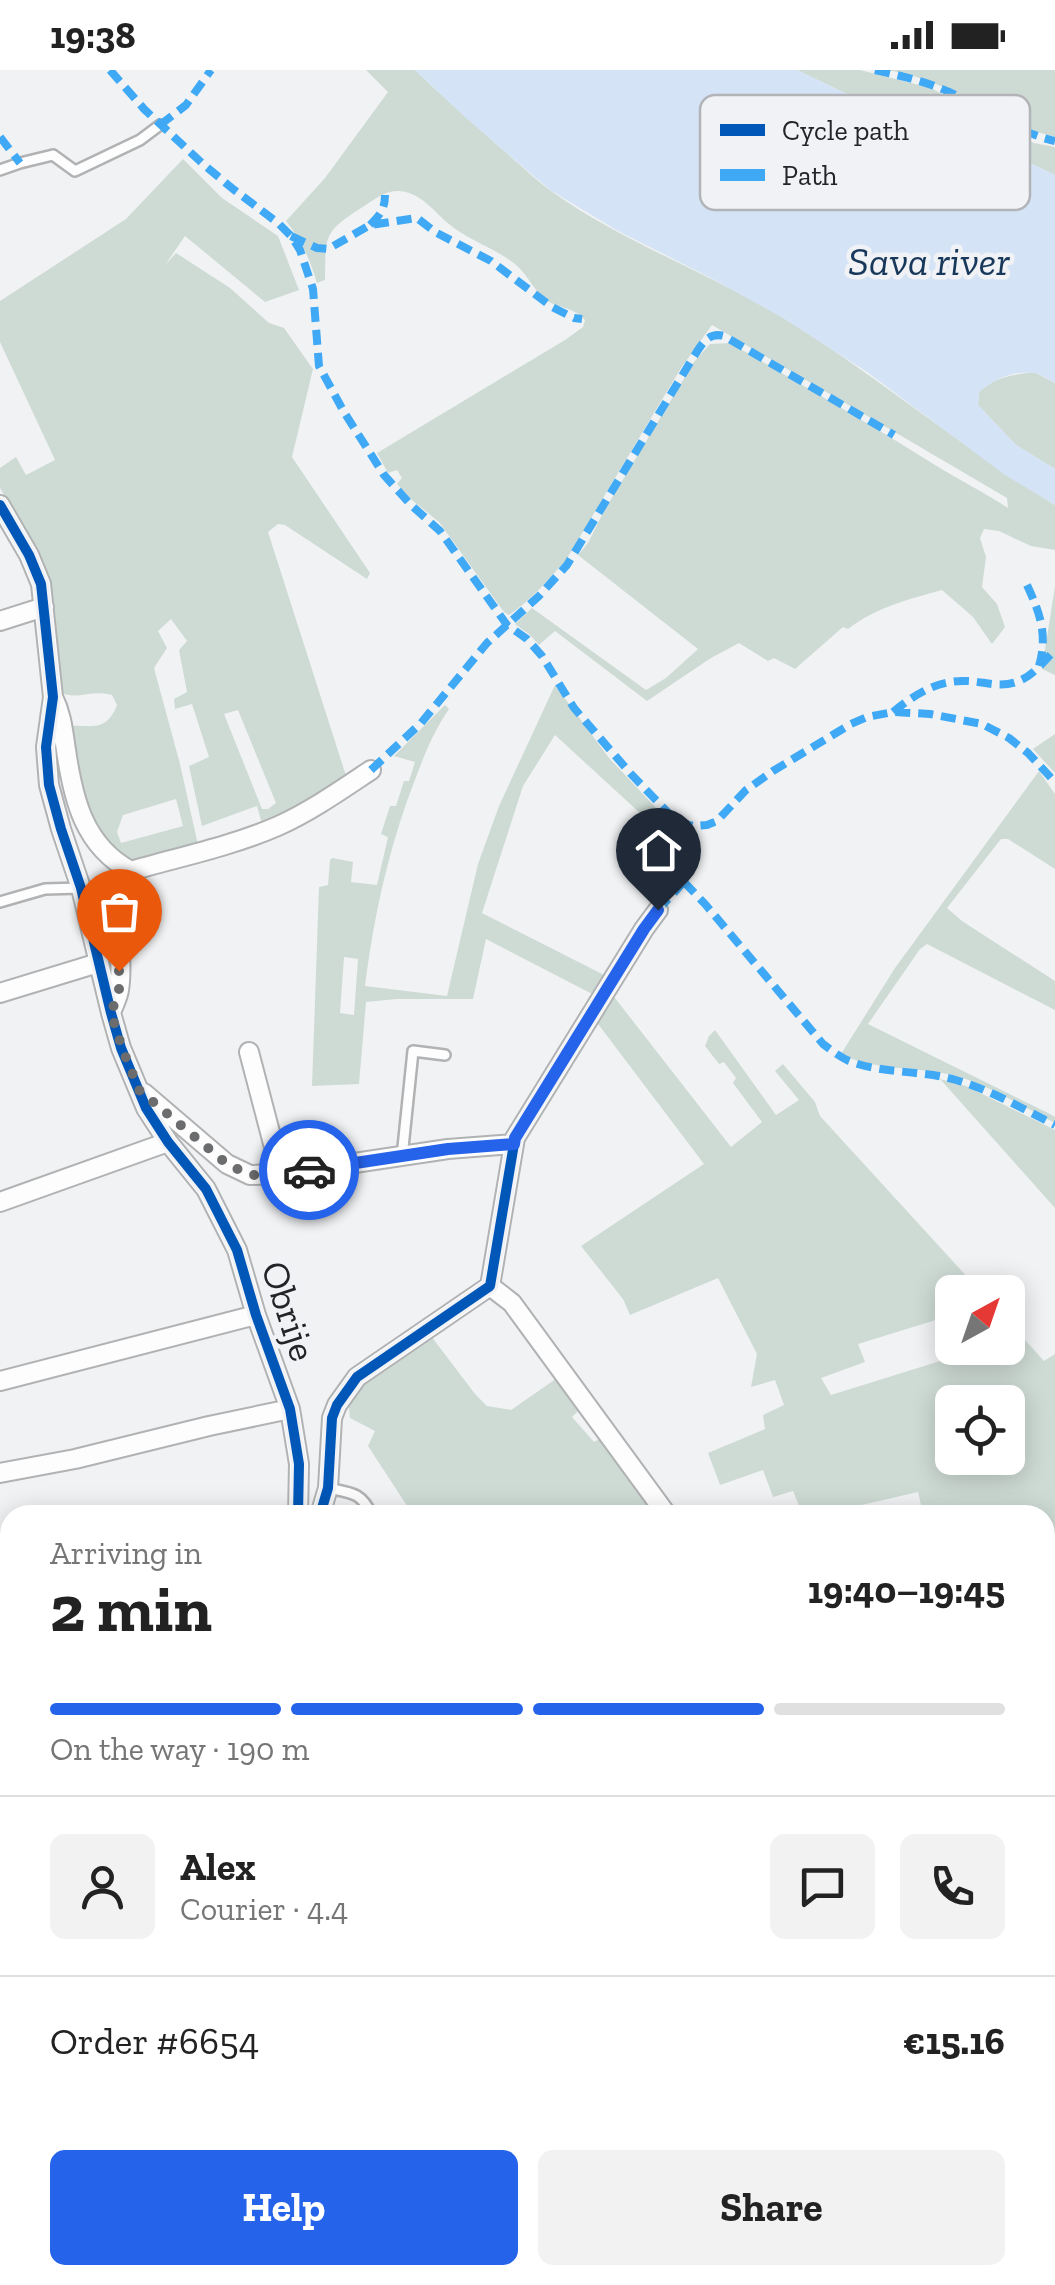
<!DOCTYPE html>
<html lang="en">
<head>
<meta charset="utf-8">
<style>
	:root { --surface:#fff; --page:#f2f2f2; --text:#222; --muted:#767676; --line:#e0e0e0; --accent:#2563eb }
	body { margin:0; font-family:"Zilla Slab",serif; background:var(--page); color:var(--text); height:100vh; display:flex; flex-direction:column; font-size:38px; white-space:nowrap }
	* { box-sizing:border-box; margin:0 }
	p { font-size:32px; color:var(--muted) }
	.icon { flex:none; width:55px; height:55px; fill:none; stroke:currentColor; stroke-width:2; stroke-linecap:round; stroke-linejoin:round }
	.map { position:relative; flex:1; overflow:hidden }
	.details { position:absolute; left:0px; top:1435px; width:1055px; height:780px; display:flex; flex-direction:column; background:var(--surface); border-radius:30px 30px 0 0; box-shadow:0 5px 25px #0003 }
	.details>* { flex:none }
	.needle { width:65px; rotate:40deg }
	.fabs { position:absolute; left:935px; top:1205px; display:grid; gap:20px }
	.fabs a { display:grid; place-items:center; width:90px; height:90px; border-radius:15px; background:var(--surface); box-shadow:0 5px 25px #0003; font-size:50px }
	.pin { position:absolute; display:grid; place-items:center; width:85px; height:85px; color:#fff; margin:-102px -42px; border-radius:50% 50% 50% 0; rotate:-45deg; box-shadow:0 0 10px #0007 }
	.pin .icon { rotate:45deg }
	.courier { position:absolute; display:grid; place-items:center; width:100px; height:100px; margin:-50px; border:8px solid #2563eb; border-radius:50%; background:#fff; color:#222; box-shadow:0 2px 12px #0007 }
	.overview em { font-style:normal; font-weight:700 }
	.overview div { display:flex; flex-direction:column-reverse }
	.overview { display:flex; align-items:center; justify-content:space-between; height:170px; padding:0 50px }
	h1 { font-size:65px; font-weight:700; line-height:75px }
	.bar { display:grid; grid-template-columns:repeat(4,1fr); gap:15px 10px; align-content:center; height:120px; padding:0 50px }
	.bar i { height:12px; border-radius:8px; background:var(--line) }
	.bar .active { background:var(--accent) }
	.bar p { grid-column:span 4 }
	.line { display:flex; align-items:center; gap:25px; padding:0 50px; border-top:2px solid var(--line) }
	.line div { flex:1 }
	.round { display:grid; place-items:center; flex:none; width:105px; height:105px; border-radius:15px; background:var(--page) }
	.button { display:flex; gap:20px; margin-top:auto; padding:20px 50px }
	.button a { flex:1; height:115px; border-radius:15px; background:var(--accent); color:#fff; font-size:40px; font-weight:700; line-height:115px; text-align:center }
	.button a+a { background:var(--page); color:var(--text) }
	.status { display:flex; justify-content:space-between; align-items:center; height:70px; padding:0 50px; background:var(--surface); direction:ltr }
	.status svg { height:28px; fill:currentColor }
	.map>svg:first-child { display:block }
	.green { fill:#cedbd4; fill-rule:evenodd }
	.water { fill:#d4e3f6 }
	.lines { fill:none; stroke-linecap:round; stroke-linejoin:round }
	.lane-casing { stroke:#b1b2b3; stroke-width:14 }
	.street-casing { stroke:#b1b2b3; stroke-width:22 }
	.lane { stroke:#fdfdfd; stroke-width:9 }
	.street { stroke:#fdfdfd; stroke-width:18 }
	.quiet { stroke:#3fa9f5; stroke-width:8; stroke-dasharray:15 8; stroke-linecap:butt }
	.cycleway-casing { stroke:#f0f2f5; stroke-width:16 }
	.cycleway { stroke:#0057b8; stroke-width:10 }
	.done { stroke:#6b6c6d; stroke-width:10; stroke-dasharray:0 18 }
	.route { stroke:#2563eb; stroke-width:12 }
	.labels { text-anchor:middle; stroke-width:9; stroke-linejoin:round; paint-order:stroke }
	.street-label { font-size:38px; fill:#232425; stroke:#f0f2f5 }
	.water-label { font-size:40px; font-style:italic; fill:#18385b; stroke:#f0f2f5 }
	.key { fill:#f0f2f5; stroke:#b2b4b7; stroke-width:2.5 }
	.key-label { font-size:28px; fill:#232425 }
</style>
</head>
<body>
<div class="status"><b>19:38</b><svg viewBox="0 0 49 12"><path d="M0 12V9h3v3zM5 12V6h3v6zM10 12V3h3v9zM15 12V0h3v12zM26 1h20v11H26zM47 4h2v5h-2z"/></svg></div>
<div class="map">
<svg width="1055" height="2215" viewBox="0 0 1055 2215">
	<rect width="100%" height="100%" fill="#f1f2f4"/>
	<path class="green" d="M366,0h49c31,30 63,58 96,87 13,11 26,24 40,34 73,52 159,82 234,128 94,58 177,129 270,186v45l-24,-4 -32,-15 -15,-2 -4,9 6,19 -4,30 15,17 8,23 -13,17 -19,-27 -31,-27c-33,9 -67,18 -94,39l-5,-2 -48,42 -21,-11 -6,3 -29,-18 -28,15 -64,43 -92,-70 -16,14 -9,-10 -15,-11 17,-16 114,82 20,-12 32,-29 -120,-94 10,-12 16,-32 90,-149 16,-18 20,-1c69,40 138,80 205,122 24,15 49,27 73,43l-1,-10 -295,-173 -31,43 -115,192c-18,20 -35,40 -57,55l-5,-3 -65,-90 -27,-22 -15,-16 5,-6 -5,-8 -9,3 -11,-20 188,-113 18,-13 2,-7c-14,-15 -28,-11 -40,-21 -12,-10 -18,-25 -30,-35 -20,-16 -46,-23 -66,-40 -15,-12 -28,-32 -50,-33 -15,-1 -28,11 -41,19 -36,23 -32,29 -33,70l-8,3c-7,-24 -16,-43 -31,-62l39,-43 63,-86z
		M797,0h63l71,18 91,50 12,5 21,4v28l-42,-20 -32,-7 -35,-19 -45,-17 -46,-14z
		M886,0h169v67c-60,-15 -107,-59 -169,-67z
		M183,89l39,39 56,38 21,54 -34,12 -80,-66 -20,29 11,-12 54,35 39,35 15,5 29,41 -21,88 78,116 -3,6 -82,-54 -7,-1 -10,8 80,250 -85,45 -6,-21 -55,20 -13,-60 20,-9 -17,-53 -17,5 -1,-10 13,-7 -8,-42 8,-9 -16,-22 -13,12 9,17 -13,20 26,96 18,81 -63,16 -14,-2 -31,-30 -24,-103c23,-2 40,8 51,-21l-5,-10c-20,-6 -35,6 -53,-3l-22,-139 -37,-65v-20l16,-11 10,18 29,-15 -55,-118v-41l126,-82zM238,640l38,93 -8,6h-6l-38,-95zM176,729l7,27 -62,17 -4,-11 6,-17z
		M1034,302l21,11v86l-39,-24 -38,-40 1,-13c17,-15 33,-17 55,-20z
		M1055,516v89l-13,-6z
		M555,615l54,73 68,72 11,16 1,12 -134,-123 -32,51 -41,127 128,65 -12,19 -112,-58 -13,60h-76l-31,3 -7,82 -47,2 7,-199 9,-2 2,-25 2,-2 21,4 -2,20 26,3 11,-48 -7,-3 9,-28h6l8,-25h5l6,-19 -21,-6 51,-51 4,4c-17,25 -25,47 -36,76 -25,66 -39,131 -48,201l82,10 31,-132 21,-58zM344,887l14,2 -4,56 -14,-2z
		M1055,664v39l-22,-24z
		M1039,701l16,23v75l-47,-30h-7l-54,69 15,13 93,60v29l-128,-66 -7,5 -52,75 182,90 5,3v6c-30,-15 -60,-34 -92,-45 -40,-13 -84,-5 -122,-24l54,-86z
		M612,927l3,1 116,149 31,-25 -29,-39 3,-5 -12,-16 -5,2 -14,-18 4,-10 6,-6 61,85 23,-15 -24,-29 8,-7 32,38 5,14 161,176h-29v23l-94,29 7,18 -44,16 10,17 151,-47h26v-27l36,40 11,-7v250l-2,-7 -8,2v-84h-167l43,-10 -3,-13 -78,18v5h-41l3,-2 -9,-22 -20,6 -10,-27 -43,15 -12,-32 57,-24 -2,-14 21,-10 -9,-25 -24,7 6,-33 -39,-76 -88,37 -7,-16 -42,-53 123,-82 -109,-144zM952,1332h56v56h-56z
		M940,1009l26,7 89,44v78z
		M428,1262l47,62 12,12 24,4 49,-34 20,33 -8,8 22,25 9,-5 57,78h-247l-45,-69 7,-15 -25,-13 -2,-19 9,-13z
		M1055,1667v85l-10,-26v-55z
		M10,1825v85h-10v-45l7,-3 -7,-25v-10z
		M1045,2064l10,6v68l-10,-6z
		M1045,2151l10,5v59h-145l-11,-10h146z
		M707,2205h74l9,10h-75z"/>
	<path class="water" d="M415,0h382l58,28 46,13 45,18 35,19 32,7 42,20v208c-6,-3 -15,-10 -22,-10 -19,-3 -40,7 -54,19l-1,13 38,40 39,24v36l-50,-30 -138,-103 -84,-54 -74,-41 -91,-46 -68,-41 -84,-72z"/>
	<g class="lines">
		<defs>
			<path id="lane" d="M0,100l20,-7 33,-8 22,16 65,-31 20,-15
				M0,832l45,-13 35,-1
				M402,1087l11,-106 32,4
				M328,1418c24,5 33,4 44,27
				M0,1672l10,-6
				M1045,1745c9,21 10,50 0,70
				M532,2205l2,10
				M32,2215l35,-10"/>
			<path id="street" d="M0,435l29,50 12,29 12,113 -7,50 3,38 12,44 20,59 30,125 10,35 25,60 22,34 38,47 31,61 19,65 34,94 9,55 -1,51
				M0,551l44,-14
				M53,627c9,18 10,34 13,53 7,49 18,96 65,121
				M0,923l98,-30
				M111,943c2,-7 7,-15 8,-23 7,-43 -12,-77 12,-119 48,-14 101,-25 147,-45 33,-15 63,-36 93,-56
				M249,982l32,122
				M144,1023l83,71 23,11 31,-1 167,-25 66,-5
				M0,1132l168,-60
				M490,1216l22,17 155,212
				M0,1311l256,-66
				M0,1403l75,-14 134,-33 81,-17
				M320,1445l8,-27 4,-70 5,-13 20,-28 133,-91 25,-148 129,-209 14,-19
				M0,1555l10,-3
				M0,1786l10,-3
				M1045,1822l10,-1
				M455,2205l5,10"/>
		</defs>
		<use href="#lane" class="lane-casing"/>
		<use href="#street" class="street-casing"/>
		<use href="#lane" class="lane"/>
		<use href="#street" class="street"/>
		<path class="quiet" d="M110,0l34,39 59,55 30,25 45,34 13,13 9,14 13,39 6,77 25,46 40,63 27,30 29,26 67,94 20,14 15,17 32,52 57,66 47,49 16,3 13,-1 10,-4 29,-31 27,-19 78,-47 16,-7 26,-5 37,2 52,10 27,14 19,15 27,29
			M875,0c26,6 50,11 74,22 36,17 67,40 106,49
			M160,55l26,-20 25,-35
			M0,67l20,26
			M370,155c10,-10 15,-16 15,-30
			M291,166l26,12 11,1 42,-24 47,-7 18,14 56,29 61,46 22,11 8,1
			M1027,515c13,28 21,50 12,81
			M893,642c21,-17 44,-32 72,-31 19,0 35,8 54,0 15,-6 25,-20 36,-31
			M371,700l50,-47 66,-80 52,-47 28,-31 124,-204c9,-13 15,-30 33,-25l170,99
			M684,812l21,22 118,140c8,6 17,13 26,17 34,13 72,9 107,19 35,10 67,29 99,45
			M658,840c30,-33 49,-44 20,-87
			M1045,1667l10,-5
			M0,2069l10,-3
			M0,2099l10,-2
			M0,2186l10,-3"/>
		<defs>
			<path id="cycleway" d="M0,435l29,50 12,29 12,113 -7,50 3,38 12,44 20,59 30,125 10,35 25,60 22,34 38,47 31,61 19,65 34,94 9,55 -1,51
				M320,1445l8,-27 4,-70 5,-13 20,-28 133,-91 25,-148 129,-209 14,-19"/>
		</defs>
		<use href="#cycleway" class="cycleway-casing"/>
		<use href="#cycleway" class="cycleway"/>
	</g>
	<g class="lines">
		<path class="done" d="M119,901v20l-8,22 11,35 17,42 88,74 23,11h24l35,-5"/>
		<path class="route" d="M309,1100l139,-21 66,-5 1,-6 129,-209 14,-19"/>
	</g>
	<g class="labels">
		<g class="street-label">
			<text transform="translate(289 1241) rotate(72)" y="13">Obrije</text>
		</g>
		<g class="water-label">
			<text x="929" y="205">Sava river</text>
		</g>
	</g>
	<rect x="700" y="25" width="330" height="115" rx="15" class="key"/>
	<rect x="720" y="54" width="45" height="12" fill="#0057b8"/>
	<rect x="720" y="99" width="45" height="12" fill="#3fa9f5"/>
	<g class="key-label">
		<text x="782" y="70">Cycle path</text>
		<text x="782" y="115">Path</text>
	</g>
</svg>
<div class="fabs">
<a><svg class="needle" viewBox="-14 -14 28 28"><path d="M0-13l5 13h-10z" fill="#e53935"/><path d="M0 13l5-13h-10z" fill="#767676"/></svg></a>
<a><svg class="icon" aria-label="locate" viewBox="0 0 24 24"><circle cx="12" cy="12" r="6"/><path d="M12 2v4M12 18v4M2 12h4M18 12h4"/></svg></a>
</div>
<div class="pin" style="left:119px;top:901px;background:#ea580c"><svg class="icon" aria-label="bag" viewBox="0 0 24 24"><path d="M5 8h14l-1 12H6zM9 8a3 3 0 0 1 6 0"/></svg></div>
<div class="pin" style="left:658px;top:840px;background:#1f2937"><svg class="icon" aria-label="home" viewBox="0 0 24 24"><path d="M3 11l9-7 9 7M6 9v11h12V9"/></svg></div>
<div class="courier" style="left:309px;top:1100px"><svg class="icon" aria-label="car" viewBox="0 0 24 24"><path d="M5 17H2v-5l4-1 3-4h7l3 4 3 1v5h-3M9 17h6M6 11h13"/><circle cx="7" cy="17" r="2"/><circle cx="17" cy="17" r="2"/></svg></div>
<section class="details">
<div class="overview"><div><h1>2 min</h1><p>Arriving in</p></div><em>19:40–19:45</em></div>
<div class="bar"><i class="active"></i><i class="active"></i><i class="active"></i><i></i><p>On the way · 190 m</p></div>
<div class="line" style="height:180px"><a class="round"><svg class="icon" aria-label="person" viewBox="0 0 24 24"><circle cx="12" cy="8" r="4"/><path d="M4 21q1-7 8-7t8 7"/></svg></a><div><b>Alex</b><p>Courier · 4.4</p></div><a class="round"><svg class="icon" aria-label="chat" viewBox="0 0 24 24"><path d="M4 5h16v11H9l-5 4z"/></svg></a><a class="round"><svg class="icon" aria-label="phone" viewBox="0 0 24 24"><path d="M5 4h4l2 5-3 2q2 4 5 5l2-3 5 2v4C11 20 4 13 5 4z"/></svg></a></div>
<div class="line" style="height:130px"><div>Order #6654</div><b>€15.16</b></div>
<div class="button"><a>Help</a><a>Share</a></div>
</section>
</div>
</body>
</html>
